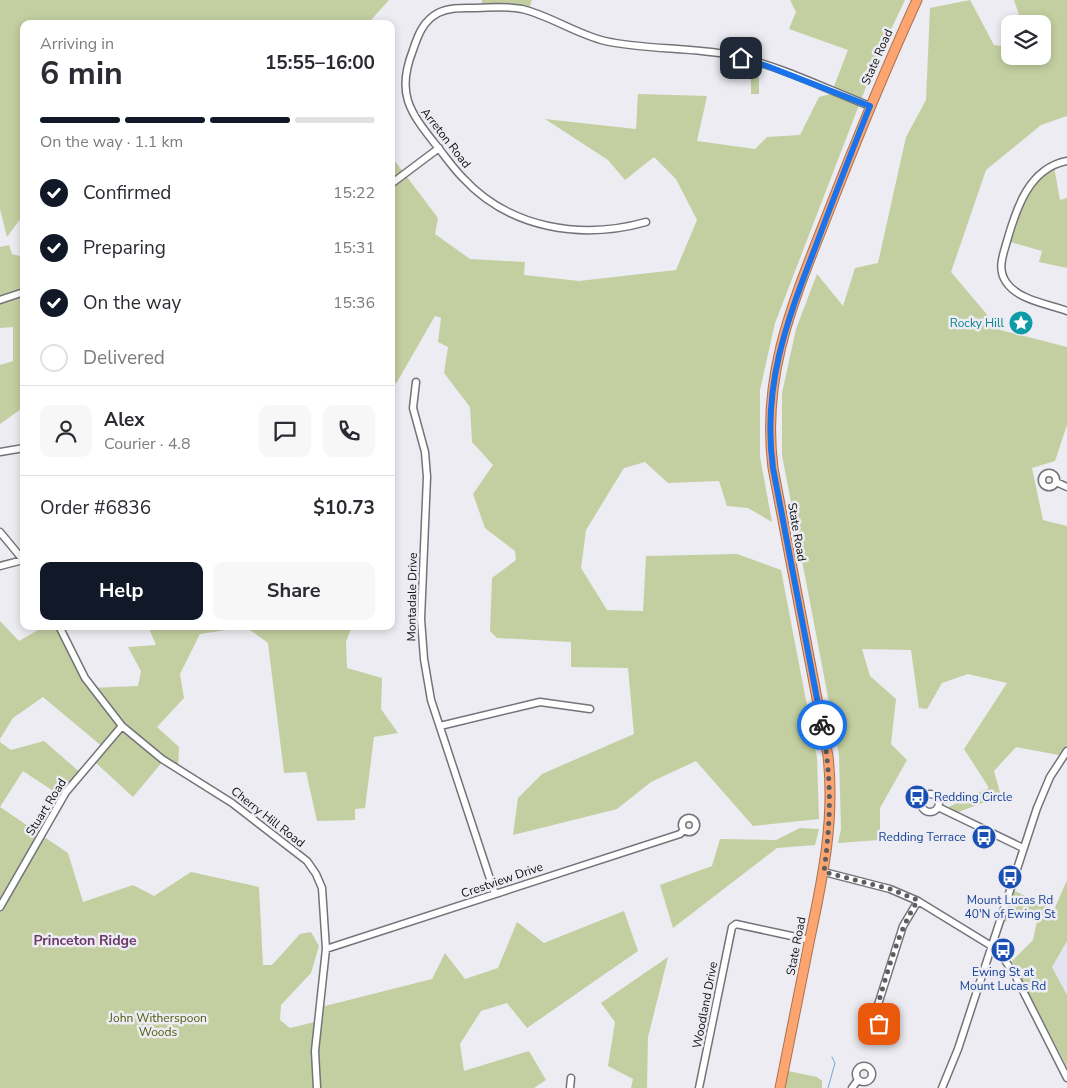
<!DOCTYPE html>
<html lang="en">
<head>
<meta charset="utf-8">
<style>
	:root { --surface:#fff; --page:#f7f7f7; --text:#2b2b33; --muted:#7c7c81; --line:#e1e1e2; --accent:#111827 }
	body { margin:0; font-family:"Nunito Sans",sans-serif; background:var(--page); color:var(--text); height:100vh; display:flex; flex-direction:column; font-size:19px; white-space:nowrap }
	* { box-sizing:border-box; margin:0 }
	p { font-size:16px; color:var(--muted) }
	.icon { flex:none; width:28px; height:28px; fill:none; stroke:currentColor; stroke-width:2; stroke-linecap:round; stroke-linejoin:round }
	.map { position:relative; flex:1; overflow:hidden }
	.sheet { position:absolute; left:20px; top:20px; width:375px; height:610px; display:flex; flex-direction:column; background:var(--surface); border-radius:10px; box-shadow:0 2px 8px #0003 }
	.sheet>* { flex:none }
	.controls { position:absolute; left:1001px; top:15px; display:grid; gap:10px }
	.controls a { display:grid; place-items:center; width:50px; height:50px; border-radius:10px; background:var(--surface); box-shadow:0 2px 8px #0003; font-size:25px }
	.pin { position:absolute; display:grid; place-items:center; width:42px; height:42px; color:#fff; margin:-21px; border-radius:10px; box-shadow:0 2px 8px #0006 }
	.courier { position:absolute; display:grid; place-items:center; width:50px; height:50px; margin:-25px; border:4px solid #1a73e8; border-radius:50%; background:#fff; color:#222; box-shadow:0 1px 6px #0007 }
	.head em { font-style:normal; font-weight:700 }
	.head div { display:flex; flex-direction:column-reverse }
	.head { display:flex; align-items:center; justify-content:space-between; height:85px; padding:0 20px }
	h1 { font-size:32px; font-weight:700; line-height:38px }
	.bar { display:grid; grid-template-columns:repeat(4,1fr); gap:8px 5px; align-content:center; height:60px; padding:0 20px }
	.bar i { height:6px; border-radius:4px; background:var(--line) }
	.bar .on { background:var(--accent) }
	.bar p { grid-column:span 4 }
	.line { display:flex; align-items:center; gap:12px; padding:0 20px; border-top:1px solid var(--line) }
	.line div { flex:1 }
	.round { display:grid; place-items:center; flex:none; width:52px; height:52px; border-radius:10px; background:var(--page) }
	ol { padding:0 20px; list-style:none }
	li { display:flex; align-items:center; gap:15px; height:55px }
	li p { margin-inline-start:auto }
	li .icon { padding:5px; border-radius:50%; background:var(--accent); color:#fff; stroke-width:4 }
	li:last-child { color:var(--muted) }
	li i { width:28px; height:28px; border:2px solid var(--line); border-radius:50% }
	.action { display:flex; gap:10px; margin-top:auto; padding:10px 20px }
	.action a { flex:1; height:58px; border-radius:10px; background:var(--accent); color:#fff; font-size:20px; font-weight:700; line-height:58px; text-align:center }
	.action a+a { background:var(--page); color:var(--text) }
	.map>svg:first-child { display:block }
	.built { fill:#e3e3f1 }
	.green { fill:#c3cfa0 }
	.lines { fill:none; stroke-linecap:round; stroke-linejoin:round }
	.stream { stroke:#66abd6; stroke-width:1 }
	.minor-casing { stroke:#737379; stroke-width:9 }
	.highway-casing { stroke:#aa7150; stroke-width:11 }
	.minor { stroke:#fff; stroke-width:6 }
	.highway { stroke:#fda571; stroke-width:9 }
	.done { stroke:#5d5d60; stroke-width:5; stroke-dasharray:0 9 }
	.route { stroke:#1a73e8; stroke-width:6 }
	.labels { text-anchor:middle; stroke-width:5; stroke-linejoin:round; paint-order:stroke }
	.street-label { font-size:12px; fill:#101012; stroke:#ececf2 }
	.culture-label { font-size:12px; fill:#0d838f; stroke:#ececf2; text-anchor:end }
	.transit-label { font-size:12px; fill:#164399; stroke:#ececf2 }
	.park-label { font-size:12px; fill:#4d5b0a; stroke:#ececf2 }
	.neighbourhood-label { font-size:14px; font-weight:bold; fill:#6b3869; stroke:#ececf2 }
</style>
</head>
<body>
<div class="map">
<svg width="1067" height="1088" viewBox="0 0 1067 1088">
	<rect width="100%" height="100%" fill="#ececf2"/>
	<path class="built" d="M1067,941v54l-15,-28z"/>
	<path class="green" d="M0,0h389l-18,20 3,4h-350v147l-2,4 2,39 -17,23 -7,-28z
		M482,0h50l-4,11 -46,-3z
		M790,0h115l-29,61 -101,262 -15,67v67l12,65 -24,-14 -21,-2 -8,-25 -51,2 -23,-21 -21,6 -38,62 -5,38 26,42 36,1 3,-55 91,-2 44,16 36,188 2,61 -66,7 -57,-65 -45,21 -34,27 -104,26 5,-37 24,-24 92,-40 -6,-66 -57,-1v-25l-74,-4 -7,-7 2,-53 24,-18 -1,-9 -30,-23 -12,-34 20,-29 -21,-23 -2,-35 -26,-34 4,-26 -10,-5 3,-24 -6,-2 -38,66 -6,5v-56l4,-18 -4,-18v-139l47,62 -3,16 35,25 55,3 -1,13 55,6 97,-11 21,-50 -21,-41 -22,-22 -29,23 -17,-20 -63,-41 91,10 2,-35 69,2 -10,45 58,8 12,-12 33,-2 19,-38 12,-3 17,-44 -59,-21 7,-17z
		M970,0l24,45 16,2v9h32v-32h-20l-8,-24h53v116l-26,9 -55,45 -35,102 49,58 67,17v78l-12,36 -23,7 11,52 24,6v225l-3,5 -48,-9 -22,24 7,25 -48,18 -9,-5 45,-21 -25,-39 43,-66 -39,-9 -26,9 -15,26 -8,-1 -8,-58 -49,-1 8,27 26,23 -5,45 16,16 -27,48v32l-42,3 3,-14 -2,-74 -57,-300v-62l14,-64 21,-55 26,32 12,-38 23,-5 28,-126 20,-37 4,-92z
		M751,77h8v17h-8z
		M1054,167l6,33 7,-2v70l-28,-6 3,-11 -35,-10c11,-30 19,-55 47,-74z
		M9,245l3,9 12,3v150l-24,17v-59l13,-4v-34l-13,1v-81z
		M0,621l19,20 26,-15h10l35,62 48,-2 3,-15 -13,-24 28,-2 -8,-19h204l-6,16 1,26 35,10 -1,31 17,24 -24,4 -9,71 -10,1v11l-38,1 -11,-49 -22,1 -16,-130 -22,-16 -46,7 -20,40 4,24 -27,29 22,20 -1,22 -14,-9 -31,37 -39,-36 10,-13 -61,-51 -30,21 -13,21z
		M44,741l38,33 -18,24 -41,-27 -23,36v-65l11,8z
		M0,807l68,46 15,49 50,-17 21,11 37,-24 68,15 4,78h9l28,-31 11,-2 8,14 -8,27 -30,32 -1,15 10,8 29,-7 2,-14 111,-28 13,-26 20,26 33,-11 19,-46 27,21 80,-32 14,40 -111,77 -20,-25 -26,8 -21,33 4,27 65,-20 17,29 -12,8h-534z
		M800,828l19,1 -4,16 -38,3 -104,80 -13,-43 52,-19 8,-27 56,1z
		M1067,880v61l-15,26 15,28v72l-55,-106 21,-21 5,-24 -20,-4 -17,13 12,-35 41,20z
		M668,957l-20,80 -1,51h-16l2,-9 -25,-13 7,-44 -14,-19z
		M788,1071l29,6 5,4v7h-38z"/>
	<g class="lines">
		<path class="stream" d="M828,1088l7,-25 -3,-6"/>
		<defs>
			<path id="minor" d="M1067,161c-38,7 -51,48 -60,80 -4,14 -10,28 -1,41 12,18 42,22 61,29
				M391,184l48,-36
				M646,222c-64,18 -136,7 -183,-44 -10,-10 -18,-22 -27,-33 -27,-34 -40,-52 -23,-95 5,-15 10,-29 25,-37 12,-6 25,-5 38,-5 15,-1 31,-2 46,1 29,7 54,25 83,32 41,9 84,6 126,14 47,10 93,33 139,51
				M0,300l24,-8
				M416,382l-3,26 12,44 2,25 -6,142 3,40 7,41 64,194
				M0,452l24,-4
				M1042 480a7 7 0 1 1 14 0a7 7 0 1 1-14 0Z
				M1056,482l11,5
				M0,532l24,29
				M0,566l23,-6
				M59,626l26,52 37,48 40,33 70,44 75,58 9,13 6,14 4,61 -11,102 2,37
				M440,726l100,-24 50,7
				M921 803a9 9 0 1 1 18 0a9 9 0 1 1-18 0Z
				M938,807l85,41
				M682 825a7 7 0 1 1 14 0a7 7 0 1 1-14 0Z
				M824,872l66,17 28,12 80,49 17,25 52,103
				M0,907l66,-115 56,-66
				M326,949l354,-115 4,-4
				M875,1014l5,8 -2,4 -7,1 -4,-4 -1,-4 5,-5h4l28,-88 15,-25
				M856 1074a8 8 0 1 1 16 0a8 8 0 1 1-16 0Z
				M570,1088l1,-10
				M699,1088l33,-161 4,-3 74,16
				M852,1088l6,-8
				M942,1088l16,-39 79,-241 13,-31 17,-26"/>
			<path id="highway" d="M780,1088c10,-50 20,-100 30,-150 13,-61 25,-119 18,-182l-55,-288c-12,-95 21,-168 55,-255 28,-72 57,-143 89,-213"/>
		</defs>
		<use href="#minor" class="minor-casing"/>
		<use href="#highway" class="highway-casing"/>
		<use href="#minor" class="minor"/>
		<use href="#highway" class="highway"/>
	</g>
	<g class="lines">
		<path class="done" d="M822,725c10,55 9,92 2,147l66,17 28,11c-22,35 -31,75 -43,114l5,5 -1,5"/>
		<path class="route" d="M741,58l26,8 103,40c-19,47 -37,94 -55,142 -29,75 -53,139 -42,220l49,257"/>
	</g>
	<defs>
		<symbol id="sight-disc" viewBox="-11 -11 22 22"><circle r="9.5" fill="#0f9aa8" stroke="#ececf2"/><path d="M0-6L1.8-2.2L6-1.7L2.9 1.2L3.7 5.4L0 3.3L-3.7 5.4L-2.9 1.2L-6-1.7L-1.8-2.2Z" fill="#fff"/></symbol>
		<symbol id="bus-disc" viewBox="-11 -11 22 22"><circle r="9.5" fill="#1a4fb4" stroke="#ececf2"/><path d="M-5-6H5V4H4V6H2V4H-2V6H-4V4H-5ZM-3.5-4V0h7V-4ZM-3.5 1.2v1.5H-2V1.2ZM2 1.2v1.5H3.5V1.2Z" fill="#fff"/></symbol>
	</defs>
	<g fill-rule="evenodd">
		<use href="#sight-disc" x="1007" y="309" width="28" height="28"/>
		<use href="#bus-disc" x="903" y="783" width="28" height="28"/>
		<use href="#bus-disc" x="970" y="823" width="28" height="28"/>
		<use href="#bus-disc" x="996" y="863" width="28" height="28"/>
		<use href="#bus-disc" x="989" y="936" width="28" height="28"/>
	</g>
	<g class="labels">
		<g class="street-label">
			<text transform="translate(877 57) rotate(-66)" y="4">State Road</text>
			<text transform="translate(446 138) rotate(52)" y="4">Arreton Road</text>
			<text transform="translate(797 532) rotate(80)" y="4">State Road</text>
			<text transform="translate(412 597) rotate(-89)" y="4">Montadale Drive</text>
			<text transform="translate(46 807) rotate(-58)" y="4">Stuart Road</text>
			<text transform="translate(268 817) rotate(38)" y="4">Cherry Hill Road</text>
			<text transform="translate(502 880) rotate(-19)" y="4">Crestview Drive</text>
			<text transform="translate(796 946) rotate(-79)" y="4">State Road</text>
			<text transform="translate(705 1005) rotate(-79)" y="4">Woodland Drive</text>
		</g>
		<g class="culture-label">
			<text x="1004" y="327">Rocky Hill</text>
		</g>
		<g class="transit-label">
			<text x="934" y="801" text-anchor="start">Redding Circle</text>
			<text x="966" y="841" text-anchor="end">Redding Terrace</text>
			<text x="1010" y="904">Mount Lucas Rd<tspan x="1010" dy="14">40'N of Ewing St</tspan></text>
			<text x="1003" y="976">Ewing St at<tspan x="1003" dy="14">Mount Lucas Rd</tspan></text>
		</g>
		<g class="park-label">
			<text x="158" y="1022">John Witherspoon<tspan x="158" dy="14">Woods</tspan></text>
		</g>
		<g class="neighbourhood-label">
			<text x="85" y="945">Princeton Ridge</text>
		</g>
	</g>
</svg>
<div class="controls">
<a><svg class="icon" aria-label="layers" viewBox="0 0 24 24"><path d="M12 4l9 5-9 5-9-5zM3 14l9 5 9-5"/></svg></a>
</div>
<div class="pin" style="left:879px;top:1024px;background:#ea580c"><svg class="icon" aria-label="bag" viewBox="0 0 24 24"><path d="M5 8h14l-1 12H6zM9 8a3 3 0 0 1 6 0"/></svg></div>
<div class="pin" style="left:741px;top:58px;background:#1f2937"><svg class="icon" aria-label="home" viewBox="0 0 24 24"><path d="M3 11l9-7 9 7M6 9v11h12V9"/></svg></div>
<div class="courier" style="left:822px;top:725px"><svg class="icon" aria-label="bike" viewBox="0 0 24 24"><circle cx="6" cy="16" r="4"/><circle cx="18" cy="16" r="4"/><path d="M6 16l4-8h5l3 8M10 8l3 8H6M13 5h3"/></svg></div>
<section class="sheet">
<div class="head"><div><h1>6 min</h1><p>Arriving in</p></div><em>15:55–16:00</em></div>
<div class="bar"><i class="on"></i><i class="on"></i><i class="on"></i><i></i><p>On the way · 1.1 km</p></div>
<ol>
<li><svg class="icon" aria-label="check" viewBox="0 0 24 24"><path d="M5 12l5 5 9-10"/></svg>Confirmed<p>15:22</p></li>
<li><svg class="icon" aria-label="check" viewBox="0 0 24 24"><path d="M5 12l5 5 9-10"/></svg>Preparing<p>15:31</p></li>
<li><svg class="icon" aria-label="check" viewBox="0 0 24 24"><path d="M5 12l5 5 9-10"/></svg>On the way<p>15:36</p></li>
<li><i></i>Delivered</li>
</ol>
<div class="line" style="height:90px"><a class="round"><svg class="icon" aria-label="person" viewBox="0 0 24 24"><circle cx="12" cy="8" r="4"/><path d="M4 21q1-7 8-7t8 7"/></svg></a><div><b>Alex</b><p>Courier · 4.8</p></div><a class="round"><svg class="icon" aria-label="chat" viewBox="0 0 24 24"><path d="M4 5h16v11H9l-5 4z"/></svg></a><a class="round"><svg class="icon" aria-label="phone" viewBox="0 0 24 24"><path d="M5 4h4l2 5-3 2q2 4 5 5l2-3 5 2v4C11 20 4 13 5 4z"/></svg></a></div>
<div class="line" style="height:65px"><div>Order #6836</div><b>$10.73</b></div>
<div class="action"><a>Help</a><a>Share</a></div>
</section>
</div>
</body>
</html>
